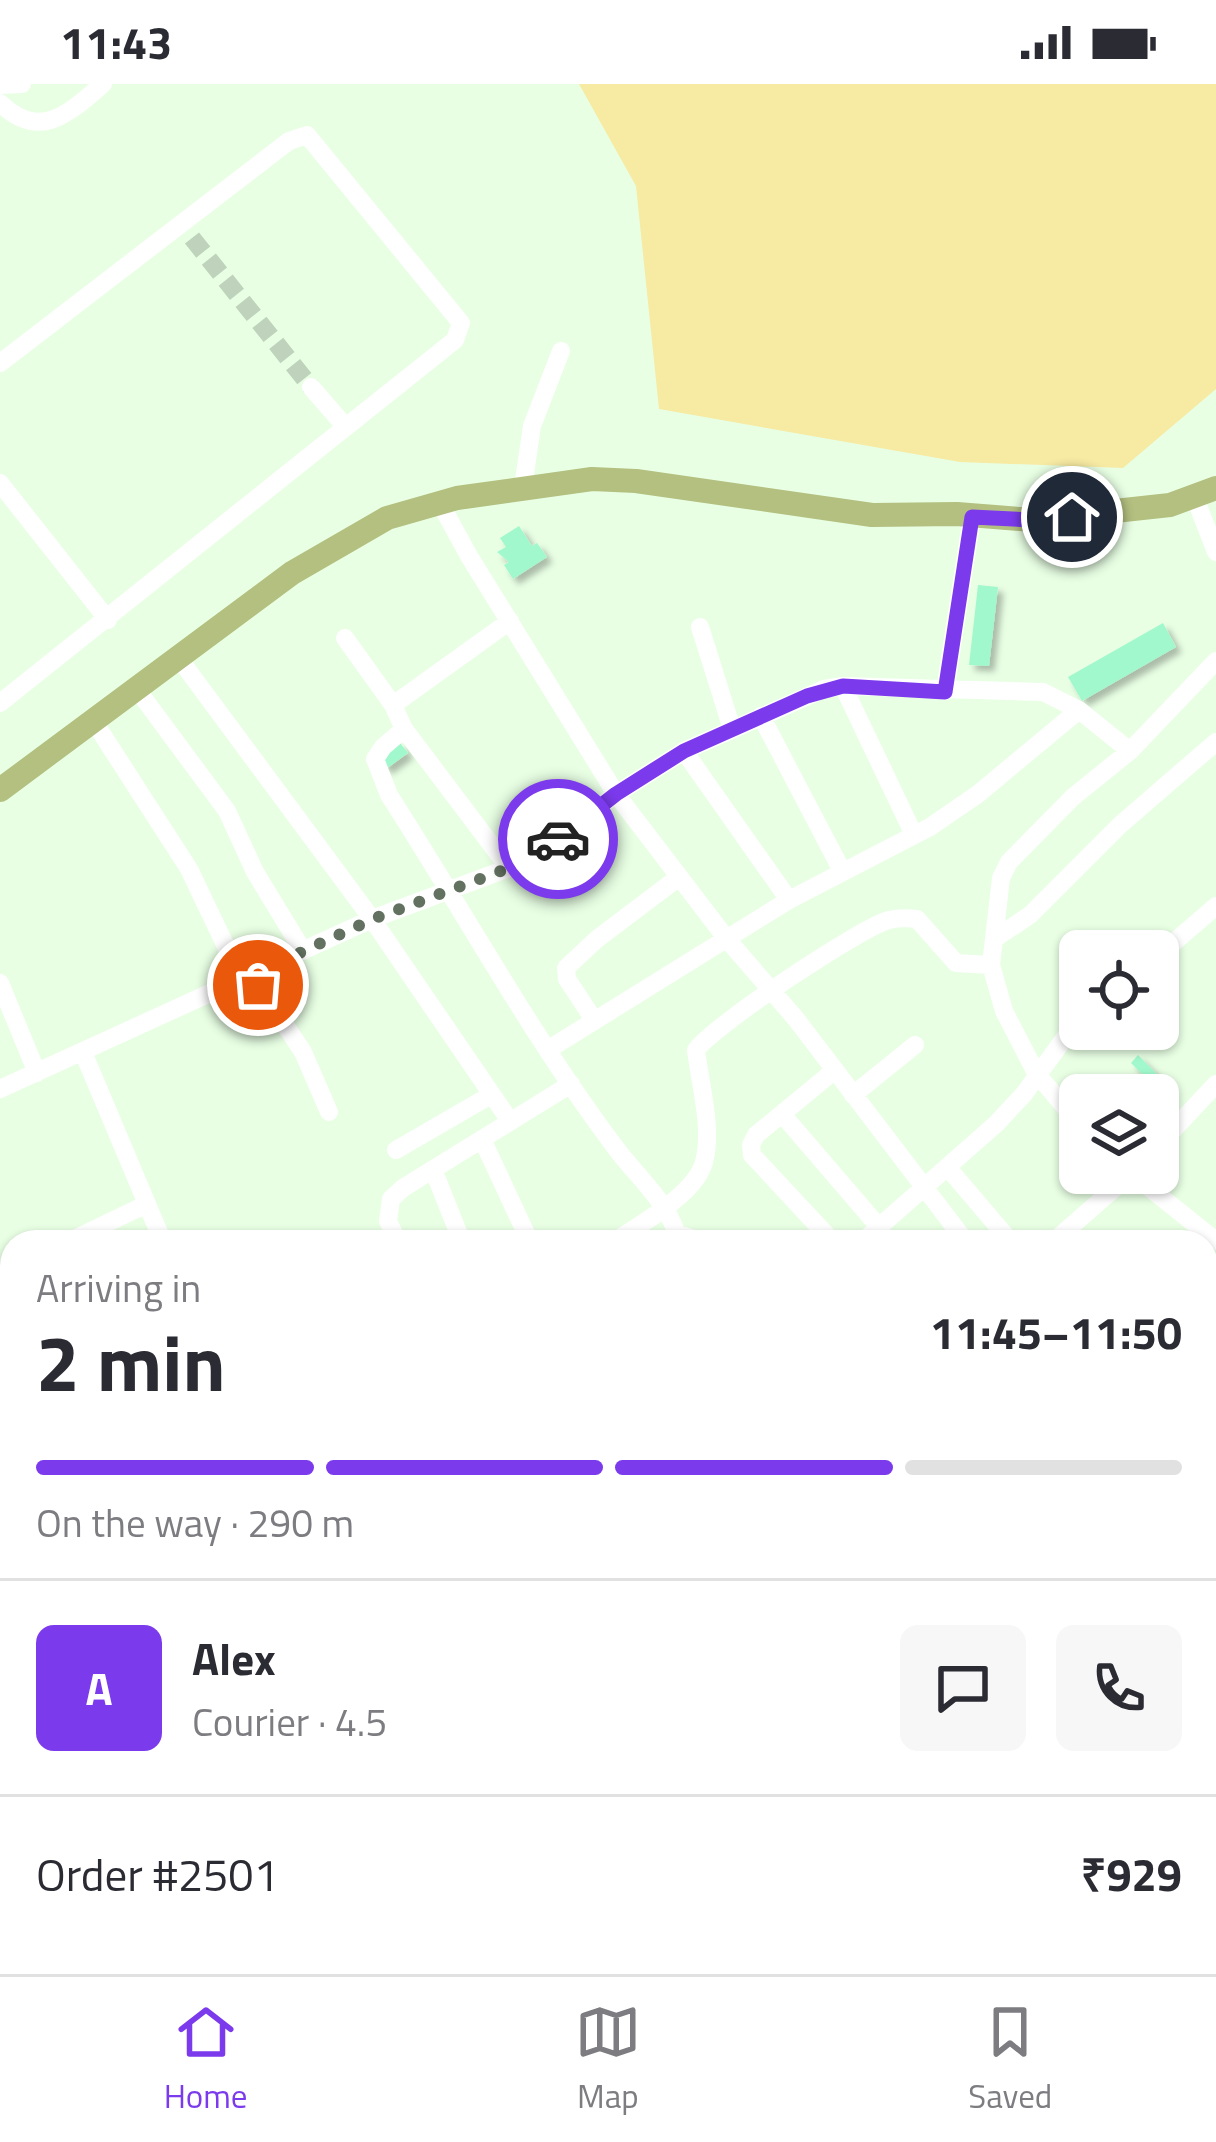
<!DOCTYPE html>
<html lang="en">
<head>
<meta charset="utf-8">
<style>
	:root { --surface:#fff; --page:#f7f7f7; --text:#2b2b33; --muted:#7c7c81; --line:#e1e1e2; --accent:#7c3aed }
	body { margin:0; font-family:"Titillium Web",sans-serif; background:var(--page); color:var(--text); height:100vh; display:flex; flex-direction:column; font-size:45px; white-space:nowrap }
	* { box-sizing:border-box; margin:0 }
	p { font-size:39px; color:var(--muted) }
	.icon { flex:none; width:66px; height:66px; fill:none; stroke:currentColor; stroke-width:2; stroke-linecap:round; stroke-linejoin:round }
	.map { position:relative; flex:1; overflow:hidden }
	.details { position:absolute; left:0px; top:1146px; width:1218px; height:744px; display:flex; flex-direction:column; background:var(--surface); border-radius:36px 36px 0 0; box-shadow:0 3px 9px #0004 }
	.details>* { flex:none }
	.fabs { position:absolute; left:1059px; top:846px; display:grid; gap:24px }
	.fabs a { display:grid; place-items:center; width:120px; height:120px; border-radius:18px; background:var(--surface); box-shadow:0 3px 9px #0004; font-size:60px }
	.pin { position:absolute; display:grid; place-items:center; width:102px; height:102px; color:#fff; margin:-51px; border:6px solid #fff; border-radius:50%; box-shadow:0 3px 12px #0007 }
	.courier { position:absolute; display:grid; place-items:center; width:120px; height:120px; margin:-60px; border:9px solid #7c3aed; border-radius:50%; background:#fff; color:#222; box-shadow:0 3px 15px #0007 }
	.summary em { font-style:normal; font-weight:700 }
	.summary div { display:flex; flex-direction:column-reverse }
	.summary { display:flex; align-items:center; justify-content:space-between; height:204px; padding:0 36px }
	h1 { font-size:78px; font-weight:700; line-height:90px }
	.bar { display:grid; grid-template-columns:repeat(4,1fr); gap:18px 12px; align-content:center; height:144px; padding:0 36px }
	.bar i { height:15px; border-radius:9px; background:var(--line) }
	.bar .selected { background:var(--accent) }
	.bar p { grid-column:span 4 }
	.line { display:flex; align-items:center; gap:30px; padding:0 36px; border-top:3px solid var(--line) }
	.line div { flex:1 }
	.round { display:grid; place-items:center; flex:none; width:126px; height:126px; border-radius:18px; background:var(--page) }
	.status { display:flex; justify-content:space-between; align-items:center; height:84px; padding:0 60px; background:var(--surface); direction:ltr }
	.status svg { height:33px; fill:currentColor }
	.dock { display:flex; justify-content:space-around; align-items:center; height:168px; border-top:3px solid var(--line); background:var(--surface); font-size:33px; color:var(--muted) }
	.dock a { display:grid; justify-items:center; gap:6px }
	.dock .selected { color:var(--accent) }
	.map>svg:first-child { display:block }
	.green { fill:#f7eaa3 }
	.building { fill:#a2f8cd; filter:url(#shadow) }
	.lines { fill:none; stroke-linecap:round; stroke-linejoin:round }
	.minor-tunnel { stroke:#bfd3bc; stroke-width:18; stroke-dasharray:18 9; stroke-linecap:butt }
	.minor { stroke:#fff; stroke-width:18 }
	.major { stroke:#b4c080; stroke-width:24 }
	.done { stroke:#637161; stroke-width:12; stroke-dasharray:0 21.6 }
	.route { stroke:#7c3aed; stroke-width:15 }
</style>
</head>
<body>
<div class="status"><b>11:43</b><svg viewBox="0 0 49 12"><path d="M0 12V9h3v3zM5 12V6h3v6zM10 12V3h3v9zM15 12V0h3v12zM26 1h20v11H26zM47 4h2v5h-2z"/></svg></div>
<div class="map">
<svg width="1216" height="1890" viewBox="0 0 1216 1890">
	<defs>
		<filter id="shadow"><feDropShadow dx="5.5" dy="5.5" stdDeviation="3" flood-color="#0004"/></filter>
	</defs>
	<rect width="100%" height="100%" fill="#e8ffe4"/>
	<path class="green" d="M579,0h637v305l-93,79 -163,-6 -301,-53 -23,-223z"/>
	<path class="building" d="M519,442l13,20 5,-3 10,14 -34,22 -9,-14 5,-3 -12,-10 9,-5 -6,-9z
		M978,501l20,2 -9,79 -20,-1z
		M1163,539l13,24 -94,54 -14,-24z
		M400,659l8,10 -22,16 -7,-10z
		M1138,971l27,27 -8,7 -26,-26z"/>
	<g class="lines">
		<path class="minor-tunnel" d="M192,154l119,149"/>
		<path class="minor" d="M0,1l22,-1
			M0,19c40,39 69,10 103,-19
			M0,279l289,-222 18,-6 154,188 -6,17 -455,363
			M311,303l33,38
			M0,399l108,137
			M523,403l9,-61 29,-75
			M1195,414l21,54
			M440,419l29,53 147,238 110,144 70,81 170,223
			M700,543l32,102
			M345,554l48,67 11,24 105,139
			M178,573l194,262 138,202
			M843,602l71,149
			M136,604l91,123 28,61 48,79
			M945,607l27,-174
			M393,621l117,-84
			M761,632l80,153
			M93,636l96,149 53,111
			M404,645l-21,18 -8,12 14,36c76,118 144,244 229,356 19,25 57,59 60,91
			M684,667l105,149
			M994,855l36,-24 90,-90 96,-83
			M1158,872l58,-50
			M252,891l51,77 26,60
			M0,899l37,90
			M594,936l-27,-41 -1,-11 31,-29 82,-62
			M549,965l240,-149 141,-73 48,-33 101,-84
			M83,968l80,190
			M0,1005l372,-170 137,-51 51,-30 56,-44 68,-43 140,-62 19,-3 200,6 36,18 51,41
			M853,1011l62,-50
			M782,1030l97,113
			M1080,1041l-44,-52 -32,-62 -13,-46 10,-87 8,-16 64,-65 57,-46 86,-90
			M482,1055l48,103
			M1158,1062l58,-62
			M396,1066l95,-55
			M948,1084l63,74
			M433,1085l29,73
			M1131,1089l85,68
			M678,1150l26,8
			M68,1158l79,-38
			M398,1158l-10,-21 3,-22 12,-11 168,-104
			M614,1158c26,-18 82,-48 90,-80 9,-33 -4,-78 -8,-112 17,-24 165,-123 193,-130 9,-2 19,-2 28,-1l39,44 35,2
			M833,1158l-81,-87 -1,-10 5,-10 79,-65
			M862,1158l134,-118 28,-30 56,-77
			M1053,1158l79,-69
			M0,1201l12,-8
			M0,1277l12,18
			M1206,1318l10,9
			M1206,1398l10,-9
			M0,1493l12,-10
			M1206,1513l10,9
			M0,1596l12,2
			M0,1658l9,-13
			M0,1713l12,-19
			M0,1812l12,12
			M0,1871l17,19
			M67,1878l12,12
			M492,1878l7,12
			M635,1878l10,12
			M792,1878l11,12
			M901,1878l12,12
			M988,1878l12,12
			M1065,1878l10,12
			M1204,1878l11,12
			M187,1890l11,-12
			M296,1890l10,-12
			M391,1890l15,-12
			M547,1890l13,-12"/>
		<path class="major" d="M0,706l292,-217 95,-55 70,-20 135,-19 44,2 236,34 85,-1 75,6 138,-15 46,-17"/>
	</g>
	<g class="lines">
		<path class="done" d="M258,901l-6,-10 121,-56 136,-51 49,-29"/>
		<path class="route" d="M558,755l58,-45 68,-43 123,-55 36,-10 102,6 27,-175 60,3 40,-3"/>
	</g>
</svg>
<div class="fabs">
<a><svg class="icon" aria-label="locate" viewBox="0 0 24 24"><circle cx="12" cy="12" r="6"/><path d="M12 2v4M12 18v4M2 12h4M18 12h4"/></svg></a>
<a><svg class="icon" aria-label="layers" viewBox="0 0 24 24"><path d="M12 4l9 5-9 5-9-5zM3 14l9 5 9-5"/></svg></a>
</div>
<div class="pin" style="left:258px;top:901px;background:#ea580c"><svg class="icon" aria-label="bag" viewBox="0 0 24 24"><path d="M5 8h14l-1 12H6zM9 8a3 3 0 0 1 6 0"/></svg></div>
<div class="pin" style="left:1072px;top:433px;background:#1f2937"><svg class="icon" aria-label="home" viewBox="0 0 24 24"><path d="M3 11l9-7 9 7M6 9v11h12V9"/></svg></div>
<div class="courier" style="left:558px;top:755px"><svg class="icon" aria-label="car" viewBox="0 0 24 24"><path d="M5 17H2v-5l4-1 3-4h7l3 4 3 1v5h-3M9 17h6M6 11h13"/><circle cx="7" cy="17" r="2"/><circle cx="17" cy="17" r="2"/></svg></div>
<section class="details">
<div class="summary"><div><h1>2 min</h1><p>Arriving in</p></div><em>11:45–11:50</em></div>
<div class="bar"><i class="selected"></i><i class="selected"></i><i class="selected"></i><i></i><p>On the way · 290 m</p></div>
<div class="line" style="height:216px"><b class="round" style="background:var(--accent);color:#fff">A</b><div><b>Alex</b><p>Courier · 4.5</p></div><a class="round"><svg class="icon" aria-label="chat" viewBox="0 0 24 24"><path d="M4 5h16v11H9l-5 4z"/></svg></a><a class="round"><svg class="icon" aria-label="phone" viewBox="0 0 24 24"><path d="M5 4h4l2 5-3 2q2 4 5 5l2-3 5 2v4C11 20 4 13 5 4z"/></svg></a></div>
<div class="line" style="height:156px"><div>Order #2501</div><b>₹929</b></div>
</section>
</div>
<nav class="dock">
<a class="selected"><svg class="icon" aria-label="home" viewBox="0 0 24 24"><path d="M3 11l9-7 9 7M6 9v11h12V9"/></svg>Home</a>
<a><svg class="icon" aria-label="map" viewBox="0 0 24 24"><path d="M3 6l6-2 6 2 6-2v14l-6 2-6-2-6 2zM9 4v14M15 6v14"/></svg>Map</a>
<a><svg class="icon" aria-label="saved" viewBox="0 0 24 24"><path d="M7 4h10v16l-5-4-5 4z"/></svg>Saved</a>
</nav>
</body>
</html>
